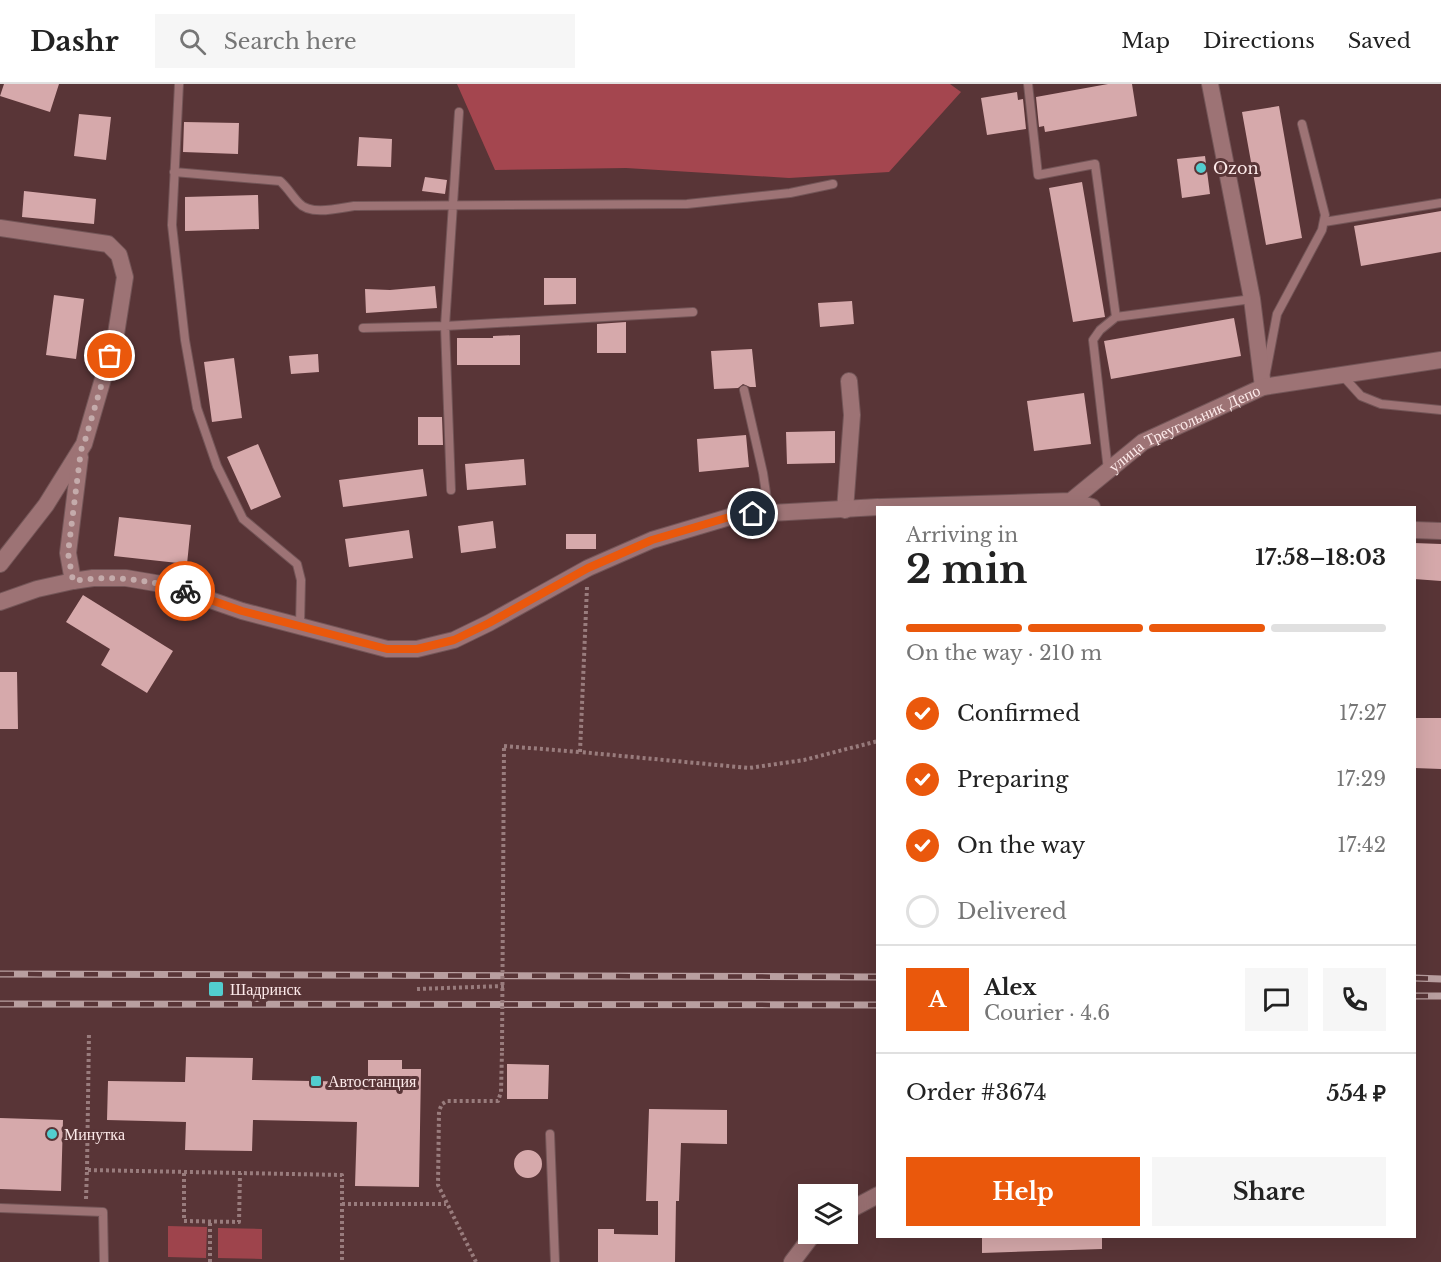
<!DOCTYPE html>
<html lang="en">
<head>
<meta charset="utf-8">
<style>
	:root { --surface:#fff; --page:#f6f6f6; --text:#222; --muted:#767676; --line:#e0e0e0; --accent:#ea580c }
	body { margin:0; font-family:"Libre Baskerville",serif; background:var(--page); color:var(--text); height:100vh; display:flex; flex-direction:column; font-size:22px; white-space:nowrap }
	* { box-sizing:border-box; margin:0 }
	p { font-size:20px; color:var(--muted) }
	.icon { flex:none; width:33px; height:33px; fill:none; stroke:currentColor; stroke-width:2; stroke-linecap:round; stroke-linejoin:round }
	.map { position:relative; flex:1; overflow:hidden }
	.drawer { position:absolute; left:876px; top:422px; width:540px; height:732px; display:flex; flex-direction:column; background:var(--surface); border-radius:0px; box-shadow:0 6px 24px #0002 }
	.drawer>* { flex:none }
	.fabs { position:absolute; left:798px; top:1100px; display:grid; gap:12px }
	.fabs a { display:grid; place-items:center; width:60px; height:60px; border-radius:0px; background:var(--surface); box-shadow:0 6px 24px #0002; font-size:30px }
	.pin { position:absolute; display:grid; place-items:center; width:51px; height:51px; color:#fff; margin:-26px; border:3px solid #fff; border-radius:50%; box-shadow:0 2px 6px #0007 }
	.courier { position:absolute; display:grid; place-items:center; width:60px; height:60px; margin:-30px; border:4px solid #ea580c; border-radius:50%; background:#fff; color:#222; box-shadow:0 2px 8px #0007 }
	.head em { font-style:normal; font-weight:700 }
	.head div { display:flex; flex-direction:column-reverse }
	.head { display:flex; align-items:center; justify-content:space-between; height:102px; padding:0 30px }
	h1 { font-size:39px; font-weight:700; line-height:45px }
	.bar { display:grid; grid-template-columns:repeat(4,1fr); gap:9px 6px; align-content:center; height:72px; padding:0 30px }
	.bar i { height:8px; border-radius:4px; background:var(--line) }
	.bar .on { background:var(--accent) }
	.bar p { grid-column:span 4 }
	.line { display:flex; align-items:center; gap:15px; padding:0 30px; border-top:2px solid var(--line) }
	.line div { flex:1 }
	.round { display:grid; place-items:center; flex:none; width:63px; height:63px; border-radius:0px; background:var(--page) }
	ol { padding:0 30px; list-style:none }
	li { display:flex; align-items:center; gap:18px; height:66px }
	li p { margin-inline-start:auto }
	li .icon { padding:6px; border-radius:50%; background:var(--accent); color:#fff; stroke-width:4 }
	li:last-child { color:var(--muted) }
	li i { width:33px; height:33px; border:3px solid var(--line); border-radius:50% }
	.primary-button { display:flex; gap:12px; margin-top:auto; padding:12px 30px }
	.primary-button a { flex:1; height:69px; border-radius:0px; background:var(--accent); color:#fff; font-size:24px; font-weight:700; line-height:69px; text-align:center }
	.primary-button a+a { background:var(--page); color:var(--text) }
	header { display:flex; align-items:center; gap:36px; box-sizing:border-box; height:84px; padding:0 30px; background:var(--surface); border-bottom:2px solid var(--line) }
	header strong { font-size:28px }
	nav { display:flex; gap:33px; margin-inline-start:auto; font-size:21px }
	.search { width:420px; height:54px; background:var(--page); display:flex; align-items:center; gap:15px; box-sizing:border-box; padding:0 21px; border-radius:0px; color:var(--muted); font-size:22px }
	.map>svg:first-child { display:block }
	.green { fill:#9e444c }
	.forest { fill:#a4464f }
	.building { fill:#d6a9ab }
	.lines { fill:none; stroke-linecap:round; stroke-linejoin:round }
	.service-casing { stroke:#735557; stroke-width:10 }
	.minor-casing { stroke:#735557; stroke-width:18 }
	.path { stroke:#997c7d; stroke-width:4; stroke-dasharray:3 3; stroke-linecap:butt }
	.service { stroke:#9d7375; stroke-width:8 }
	.minor { stroke:#9d7375; stroke-width:16 }
	.rail-casing { stroke:#b99fa0; stroke-width:7 }
	.rail { stroke:#593537; stroke-width:4.5; stroke-dasharray:14; stroke-linecap:butt }
	.path-bridge { stroke:#997c7d; stroke-width:4; stroke-dasharray:3 3; stroke-linecap:butt }
	.done { stroke:#c4abab; stroke-width:6; stroke-dasharray:0 10.8 }
	.route { stroke:#ea580c; stroke-width:8 }
	.poi-dot { fill:#52cdcf; stroke:#593537; stroke-width:2 }
	.labels { text-anchor:middle; stroke-width:6; stroke-linejoin:round; paint-order:stroke }
	.poi-label { font-size:16px; fill:#fdeaea; stroke:#593537; text-anchor:start }
	.street-label { font-size:16px; fill:#fdeaea; stroke:#593537 }
</style>
</head>
<body>
<header>
<strong>Dashr</strong>
<div class="search"><svg class="icon" aria-label="search" viewBox="0 0 24 24"><circle cx="10" cy="10" r="6"/><path d="M15 15l6 6"/></svg>Search here</div>
<nav><a>Map</a><a>Directions</a><a>Saved</a></nav>
</header>
<div class="map">
<svg width="1441" height="1178" viewBox="0 0 1441 1178">
	<rect width="100%" height="100%" fill="#593537"/>
	<path class="green" d="M168,1142l39,1 -1,31 -38,-1z
		M218,1144l44,1v30l-44,-1z"/>
	<path class="forest" d="M457,0h493l11,8 -72,80 -100,6 -163,-10 -131,2z"/>
	<path class="building" d="M4,0h55l-9,28 -50,-16z
		M1108,0h24l5,32 -92,16 -1,-6 -5,1 -3,-30z
		M1017,8l1,8 5,-1 3,30 -39,6 -6,-37z
		M1279,22l23,132 -36,7 -24,-133z
		M79,30l32,3 -5,43 -32,-4z
		M184,38l55,1 -1,31 -55,-2z
		M359,53l33,2 -1,28 -34,-1z
		M1205,72l5,38 -28,4 -5,-39z
		M425,93l22,3 -2,14 -23,-3z
		M1082,98l23,135 -32,5 -24,-134z
		M24,107l72,8 -2,25 -72,-7z
		M258,111l1,34 -74,2v-34z
		M1441,127v41l-80,14 -7,-40z
		M544,194h32v26l-32,1z
		M435,202l2,22 -71,5 -1,-24 25,1z
		M54,211l30,4 -8,60 -30,-4z
		M852,217l2,23 -34,3 -2,-24z
		M1234,234l7,38 -130,23 -7,-38z
		M626,238v31h-29v-29z
		M520,251v30h-63v-27h36v-2z
		M752,265l4,38h-6l-7,-3 -5,4 -24,1 -3,-38z
		M318,270l1,18 -28,2 -2,-18z
		M234,274l8,60 -30,4 -8,-60z
		M1084,309l7,51 -57,7 -7,-50z
		M418,333h24l1,28h-25z
		M835,347v32l-48,1 -1,-32z
		M746,351l3,32 -50,5 -2,-33z
		M258,360l23,53 -30,13 -24,-53z
		M524,375l2,26 -59,5 -2,-26z
		M423,385l4,27 -84,11 -4,-27z
		M119,433l72,8 -4,39 -73,-8z
		M493,437l3,27 -35,5 -3,-27z
		M409,446l4,28 -64,9 -4,-28z
		M566,450h30v15h-30z
		M1414,459l27,1v37l-27,-2z
		M83,511l90,56 -26,42 -46,-28 9,-16 -44,-27z
		M0,588h17l1,57h-18z
		M1414,634h27v51l-27,-1z
		M186,973l67,1 -1,22 116,2v-22h34v9h19l-2,118 -64,-1 2,-64 -104,-2 -1,31 -67,-1 1,-28 -79,-2 1,-39 77,1z
		M507,980l42,1 -1,34h-41z
		M649,1025l78,1v34l-46,-1 -2,58h-3l-1,61h-77v-33h16v5l44,1v-34h-12z
		M0,1034l63,2 -2,71 -61,-2z
		M514 1080a14 14 0 1 1 28 0a14 14 0 1 1-28 0Z
		M982,1152h120v13l-120,4z"/>
	<g class="lines">
		<defs>
			<path id="service" d="M179,0l-7,141 13,115 12,68 20,58 26,53 54,45 4,16 -1,45
				M1028,0l10,91 57,-11 21,153 136,-18
				M174,88l106,9c8,7 12,15 19,22 11,13 41,5 55,3l333,-2 103,-11 43,-9
				M1324,138l117,-19
				M363,244l82,-2 248,-14
				M1266,288l11,-58 45,-84 3,-15 -23,-91
				M1342,291l19,21 20,8 60,6
				M744,306l19,83 6,40
				M1108,386l-15,-130 7,-10 16,-13
				M451,406l-6,-164 14,-214
				M550,1050l5,128
				M0,1124l103,4 1,50"/>
			<g id="minor">
				<path d="M1210,0l42,215 11,88"/>
				<path d="M0,144l108,16 11,11 6,22 -9,57 -32,110 -38,61 -46,59"/>
				<path d="M1071,417l21,6"/>
				<path id="s1" d="M881,423l190,-6 72,-59 120,-55 178,-27"/>
				<path d="M845,426l7,-95 -3,-34"/>
				<path d="M1414,446l27,1"/>
				<path d="M73,497l-5,-28 12,-96"/>
				<path d="M0,518l37,-13 36,-8 20,-3h33l41,7 75,26 145,38h30l37,-9 35,-17 99,-55 64,-28 84,-25 142,-8"/>
				<path d="M848,1127l30,-16"/>
				<path d="M792,1178l22,-29"/>
			</g>
		</defs>
		<use href="#service" class="service-casing"/>
		<use href="#minor" class="minor-casing"/>
		<path class="path" d="M587,503l-7,165 169,16 55,-8 74,-19
			M504,662l76,6
			M417,905l87,-3
			M87,1086l2,-138
			M184,1089v48l55,1 1,-49
			M86,1115l1,-29 255,5v87
			M342,1120h104
			M210,1178v-41
			M476,1178l-38,-77 1,-74 3,-7 5,-3h51l3,-9 1,-41"/>
		<use href="#service" class="service"/>
		<use href="#minor" class="minor"/>
		<defs>
			<path id="rail" d="M0,890l878,3
				M1414,894l27,1
				M1414,912h27
				M0,920l878,1"/>
		</defs>
		<use href="#rail" class="rail-casing"/>
		<use href="#rail" class="rail"/>
		<path class="path-bridge" d="M502,967l2,-305"/>
	</g>
	<g class="lines">
		<path class="done" d="M110,272l-26,88 -3,6 -13,103 5,28c38,-6 75,-2 112,10"/>
		<path class="route" d="M185,507l57,20 145,38h30l37,-9 35,-17 99,-55 64,-28 84,-25 17,-1"/>
	</g>
	<g class="poi-dot">
		<circle cx="1201" cy="84" r="6"/>
		<rect x="208" y="897" width="16" height="16" rx="3"/>
		<rect x="310" y="991" width="12" height="12" rx="3"/>
		<circle cx="52" cy="1050" r="6"/>
	</g>
	<g class="labels">
		<g class="poi-label">
			<text x="1213" y="90">Ozon</text>
			<text x="230" y="911">Шадринск</text>
			<text x="328" y="1003">Автостанция</text>
			<text x="64" y="1056">Минутка</text>
		</g>
		<g class="street-label">
			<text dy="6" stroke="none"><textPath href="#s1" startOffset="326">улица Треугольник Депо</textPath></text>
		</g>
	</g>
</svg>
<div class="fabs">
<a><svg class="icon" aria-label="layers" viewBox="0 0 24 24"><path d="M12 4l9 5-9 5-9-5zM3 14l9 5 9-5"/></svg></a>
</div>
<div class="pin" style="left:110px;top:272px;background:#ea580c"><svg class="icon" aria-label="bag" viewBox="0 0 24 24"><path d="M5 8h14l-1 12H6zM9 8a3 3 0 0 1 6 0"/></svg></div>
<div class="pin" style="left:753px;top:430px;background:#1f2937"><svg class="icon" aria-label="home" viewBox="0 0 24 24"><path d="M3 11l9-7 9 7M6 9v11h12V9"/></svg></div>
<div class="courier" style="left:185px;top:507px"><svg class="icon" aria-label="bike" viewBox="0 0 24 24"><circle cx="6" cy="16" r="4"/><circle cx="18" cy="16" r="4"/><path d="M6 16l4-8h5l3 8M10 8l3 8H6M13 5h3"/></svg></div>
<section class="drawer">
<div class="head"><div><h1>2 min</h1><p>Arriving in</p></div><em>17:58–18:03</em></div>
<div class="bar"><i class="on"></i><i class="on"></i><i class="on"></i><i></i><p>On the way · 210 m</p></div>
<ol>
<li><svg class="icon" aria-label="check" viewBox="0 0 24 24"><path d="M5 12l5 5 9-10"/></svg>Confirmed<p>17:27</p></li>
<li><svg class="icon" aria-label="check" viewBox="0 0 24 24"><path d="M5 12l5 5 9-10"/></svg>Preparing<p>17:29</p></li>
<li><svg class="icon" aria-label="check" viewBox="0 0 24 24"><path d="M5 12l5 5 9-10"/></svg>On the way<p>17:42</p></li>
<li><i></i>Delivered</li>
</ol>
<div class="line" style="height:108px"><b class="round" style="background:var(--accent);color:#fff">A</b><div><b>Alex</b><p>Courier · 4.6</p></div><a class="round"><svg class="icon" aria-label="chat" viewBox="0 0 24 24"><path d="M4 5h16v11H9l-5 4z"/></svg></a><a class="round"><svg class="icon" aria-label="phone" viewBox="0 0 24 24"><path d="M5 4h4l2 5-3 2q2 4 5 5l2-3 5 2v4C11 20 4 13 5 4z"/></svg></a></div>
<div class="line" style="height:78px"><div>Order #3674</div><b>554 ₽</b></div>
<div class="primary-button"><a>Help</a><a>Share</a></div>
</section>
</div>
</body>
</html>
